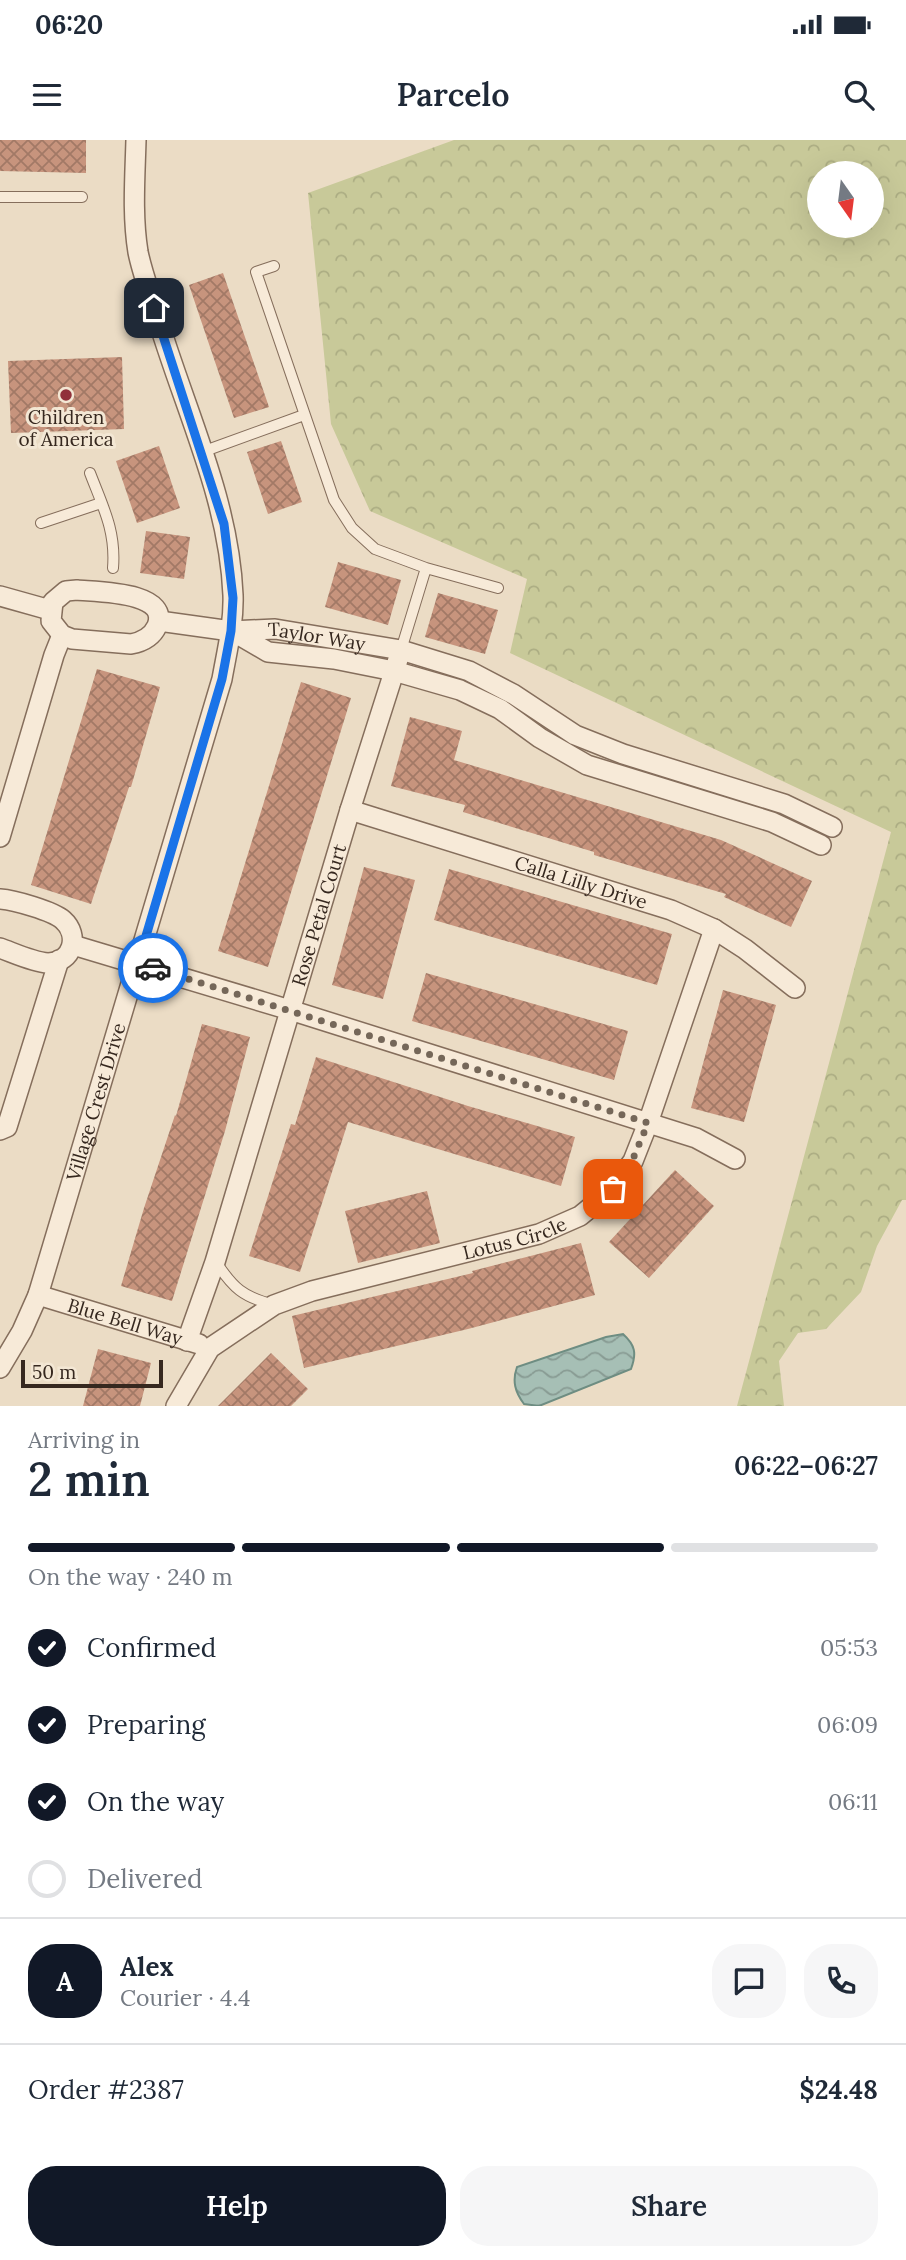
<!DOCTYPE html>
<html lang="en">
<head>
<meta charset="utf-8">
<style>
	:root { --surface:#fff; --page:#f6f6f7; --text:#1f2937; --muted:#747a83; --line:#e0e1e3; --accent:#111827 }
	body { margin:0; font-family:Lora,serif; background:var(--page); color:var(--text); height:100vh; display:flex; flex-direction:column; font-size:26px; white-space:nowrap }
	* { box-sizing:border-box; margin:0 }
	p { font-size:23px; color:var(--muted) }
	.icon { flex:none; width:38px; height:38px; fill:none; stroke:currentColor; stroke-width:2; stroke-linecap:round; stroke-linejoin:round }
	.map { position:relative; height:1266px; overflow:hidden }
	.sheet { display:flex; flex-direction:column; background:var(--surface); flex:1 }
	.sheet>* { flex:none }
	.needle { width:46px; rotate:166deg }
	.buttons { position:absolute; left:807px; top:21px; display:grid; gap:14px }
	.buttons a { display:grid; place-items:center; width:77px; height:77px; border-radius:50%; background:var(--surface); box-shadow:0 7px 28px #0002; font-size:35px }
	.scale { position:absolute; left:21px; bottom:18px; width:142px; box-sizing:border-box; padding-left:7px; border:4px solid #36281f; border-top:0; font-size:19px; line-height:24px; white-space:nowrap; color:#36281f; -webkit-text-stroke:5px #f3e7d4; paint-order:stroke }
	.pin { position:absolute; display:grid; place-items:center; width:60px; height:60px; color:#fff; margin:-30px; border-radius:14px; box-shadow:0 4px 10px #0006 }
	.courier { position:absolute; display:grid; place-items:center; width:70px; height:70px; margin:-35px; border:5px solid #1a73e8; border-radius:50%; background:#fff; color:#222; box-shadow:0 2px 9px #0007 }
	.overview em { font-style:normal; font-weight:600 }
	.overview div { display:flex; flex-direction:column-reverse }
	.overview { display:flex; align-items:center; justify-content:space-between; height:119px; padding:0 28px }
	h1 { font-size:46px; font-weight:600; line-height:52px }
	.bar { display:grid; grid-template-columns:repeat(4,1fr); gap:10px 7px; align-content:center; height:84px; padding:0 28px }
	.bar i { height:9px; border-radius:5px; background:var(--line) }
	.bar .on { background:var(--accent) }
	.bar p { grid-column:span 4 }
	.line { display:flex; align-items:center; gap:18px; padding:0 28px; border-top:2px solid var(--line) }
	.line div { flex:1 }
	.round { display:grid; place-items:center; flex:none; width:74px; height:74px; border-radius:28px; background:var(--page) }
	ol { padding:0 28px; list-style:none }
	li { display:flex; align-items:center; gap:21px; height:77px }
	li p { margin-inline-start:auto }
	li .icon { padding:7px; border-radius:50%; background:var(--accent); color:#fff; stroke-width:4 }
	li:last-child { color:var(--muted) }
	li i { width:38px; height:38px; border:4px solid var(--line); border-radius:50% }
	.primary-button { display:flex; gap:14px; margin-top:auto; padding:14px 28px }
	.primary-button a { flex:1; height:80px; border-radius:28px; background:var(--accent); color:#fff; font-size:28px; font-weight:600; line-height:80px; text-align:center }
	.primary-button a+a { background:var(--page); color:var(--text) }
	.status { display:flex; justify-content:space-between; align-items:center; height:49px; padding:0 35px; background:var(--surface); direction:ltr }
	.status svg { height:19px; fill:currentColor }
	header { display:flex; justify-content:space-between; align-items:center; height:91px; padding:0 28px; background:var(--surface); font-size:32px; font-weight:600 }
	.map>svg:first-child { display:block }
	.forest { fill:url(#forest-crowns); fill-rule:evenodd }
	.water { fill:url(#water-waves); stroke:#6e8d82; stroke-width:2 }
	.building { fill:url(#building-cross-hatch) }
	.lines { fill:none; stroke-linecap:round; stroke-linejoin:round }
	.service-casing { stroke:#856e5c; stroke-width:12 }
	.minor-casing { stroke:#856e5c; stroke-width:22 }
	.service { stroke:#f7ead8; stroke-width:10 }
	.minor { stroke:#f7ead8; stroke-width:19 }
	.done { stroke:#756759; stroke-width:7; stroke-dasharray:0 12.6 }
	.route { stroke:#1a73e8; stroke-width:9 }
	.poi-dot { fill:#91303a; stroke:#f3e7d4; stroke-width:2.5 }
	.labels { text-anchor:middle; stroke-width:6; stroke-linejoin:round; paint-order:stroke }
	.poi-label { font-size:19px; fill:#36281f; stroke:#f3e7d4 }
	.street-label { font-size:19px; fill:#36281f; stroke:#f3e7d4 }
</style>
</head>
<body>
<div class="status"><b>06:20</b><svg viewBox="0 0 49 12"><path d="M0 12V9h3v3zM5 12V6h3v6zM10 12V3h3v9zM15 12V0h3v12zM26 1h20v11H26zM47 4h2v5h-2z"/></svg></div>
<header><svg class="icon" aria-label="menu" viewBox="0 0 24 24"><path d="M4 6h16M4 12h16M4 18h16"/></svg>Parcelo<svg class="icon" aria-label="search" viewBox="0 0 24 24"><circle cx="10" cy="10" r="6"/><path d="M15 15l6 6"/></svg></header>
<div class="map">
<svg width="906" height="1266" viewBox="0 0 906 1266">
	<defs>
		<pattern id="forest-crowns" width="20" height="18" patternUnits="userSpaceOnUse" patternTransform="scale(1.75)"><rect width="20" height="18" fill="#c8c999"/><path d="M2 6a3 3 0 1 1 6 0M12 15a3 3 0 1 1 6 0" fill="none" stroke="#acad83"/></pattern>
		<pattern id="water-waves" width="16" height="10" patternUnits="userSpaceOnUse" patternTransform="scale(1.75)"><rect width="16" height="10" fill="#a6bfb5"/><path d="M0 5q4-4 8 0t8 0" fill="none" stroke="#889b93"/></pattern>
		<pattern id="building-cross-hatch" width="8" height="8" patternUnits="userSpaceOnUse" patternTransform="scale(1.75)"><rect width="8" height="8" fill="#c7947d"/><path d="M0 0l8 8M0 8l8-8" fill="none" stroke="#a27966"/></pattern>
	</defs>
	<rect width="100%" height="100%" fill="#ebdcc5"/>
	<path class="forest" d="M454,0h452v1060h-4l-25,46 -16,46 -35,37 -28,4 -19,28 5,45h-47l154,-574 -381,-179 17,-74 -157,-68 -39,-87 -23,-231zM872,33v53h-53v-53z"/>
	<path class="water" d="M623,1194c12,11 14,19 8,35l-92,37 -15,-2c-9,-12 -12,-23 -7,-37l89,-30z"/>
	<path class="building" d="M0,0h86v33l-86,-2z
		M223,133l46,134 -35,11 -45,-133z
		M122,217l2,72 -113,4 -3,-72z
		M281,301l21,61 -34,12 -21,-62z
		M159,306l21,62 -43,15 -21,-62z
		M146,391l44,6 -6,42 -44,-6z
		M338,422l63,18 -13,45 -63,-18z
		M438,453l60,17 -13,44 -60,-17z
		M97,529l63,18 -29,100h-2l-38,117 -60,-19z
		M301,542l50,16 -83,269 -50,-16z
		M410,577l52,14 -8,29 267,80 91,41 -21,46 -67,-30 2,-3 -132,-39v-3l-131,-40 2,-7 -74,-19z
		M364,727l51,13 -32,119 -51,-14z
		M449,729l223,65 -15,51 -223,-65z
		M426,833l202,58 -14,49 -202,-59z
		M723,850l53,15 -32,117 -53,-14z
		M202,884l48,13 -25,94 -53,170 -51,-15 23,-78 31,-93 1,1z
		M316,917l152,49 107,31 -14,49 -213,-64 -48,150 -51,-16 42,-132 4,1z
		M675,1030l39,36 -65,72 -40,-36z
		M427,1051l13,52 -82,20 -13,-52z
		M581,1103l14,52 -127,34 -164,39 -12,-52 181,-43 -1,-2z
		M98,1209l53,14 -11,43h-57z
		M271,1213l37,36 -17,17h-73z"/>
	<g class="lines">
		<defs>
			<path id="service" d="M0,57h82
				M274,126l-18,6 78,228 18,28 23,21 51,19 72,20
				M202,312l102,-37
				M90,333c13,34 26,58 23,95
				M41,383l60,-20
				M401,510l25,-82
				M216,1122c17,26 27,35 58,43"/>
			<g id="minor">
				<path d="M77,450c18,2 94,1 80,36 -5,11 -15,16 -26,18l-59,-5 -10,-4 -11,-14 2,-19 13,-11z"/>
				<path d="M0,456l50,14"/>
				<path id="s1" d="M159,481l72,10 44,-2 126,21 68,21 44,23 62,41 48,19 161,50 48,23"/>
				<path d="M232,491l36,21 66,7 60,12 66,19 40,19 40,29 47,27 185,57 49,23"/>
				<path id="s2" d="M350,670l321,100 43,19 31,20 50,39"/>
				<path d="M0,697l54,-182 8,-20"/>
				<path d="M0,759c14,1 53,12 63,21 17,15 10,43 -15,43 -15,-1 -34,-10 -48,-15"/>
				<path d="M73,805l217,65 406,128 39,21"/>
				<path d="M0,990l7,-3 52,-167"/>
				<path id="s3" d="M38,1155l161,49"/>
				<path id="s4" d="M187,1201l28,-79 135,-452 51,-160"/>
				<path id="s5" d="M0,1228l22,-37 16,-36 184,-616c5,-28 12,-56 11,-84 -4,-98 -50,-189 -77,-282 -6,-20 -14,-41 -18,-61 -6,-37 -3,-75 -2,-112"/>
				<path id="s6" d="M176,1266l34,-58 64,-43 38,-14 227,-57 41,-18 33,-27 20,-28 15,-38 66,-194"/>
			</g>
		</defs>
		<use href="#service" class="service-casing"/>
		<use href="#minor" class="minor-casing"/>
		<use href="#service" class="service"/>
		<use href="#minor" class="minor"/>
	</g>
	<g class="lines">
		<path class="done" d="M153,828l495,155 -16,38 -19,28"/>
		<path class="route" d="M153,828l-15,-5 84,-284 9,-48 2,-33 -9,-74 -70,-216"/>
	</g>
	<circle class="poi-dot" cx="66" cy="255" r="7"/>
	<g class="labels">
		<g class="poi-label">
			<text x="66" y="284">Children<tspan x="66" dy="22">of America</tspan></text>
		</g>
		<g class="street-label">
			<text dy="7" stroke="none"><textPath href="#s1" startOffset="159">Taylor Way</textPath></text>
			<text dy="7" stroke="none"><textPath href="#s2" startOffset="242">Calla Lilly Drive</textPath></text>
			<text dy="7" stroke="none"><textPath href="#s4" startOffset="446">Rose Petal Court</textPath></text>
			<text dy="7" stroke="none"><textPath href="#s5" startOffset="284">Village Crest Drive</textPath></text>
			<text dy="7" stroke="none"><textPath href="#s6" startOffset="394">Lotus Circle</textPath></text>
			<text dy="7" stroke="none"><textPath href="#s3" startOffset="91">Blue Bell Way</textPath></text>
		</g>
	</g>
</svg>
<div class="buttons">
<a><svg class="needle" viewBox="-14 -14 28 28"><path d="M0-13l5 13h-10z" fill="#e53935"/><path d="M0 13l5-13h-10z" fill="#747a83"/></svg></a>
</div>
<div class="scale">50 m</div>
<div class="pin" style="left:613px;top:1049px;background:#ea580c"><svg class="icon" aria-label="bag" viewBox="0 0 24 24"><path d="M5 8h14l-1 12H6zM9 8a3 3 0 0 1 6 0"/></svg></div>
<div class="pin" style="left:154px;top:168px;background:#1f2937"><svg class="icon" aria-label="home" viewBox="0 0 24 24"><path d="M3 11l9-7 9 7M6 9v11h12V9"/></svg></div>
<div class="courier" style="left:153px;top:828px"><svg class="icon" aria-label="car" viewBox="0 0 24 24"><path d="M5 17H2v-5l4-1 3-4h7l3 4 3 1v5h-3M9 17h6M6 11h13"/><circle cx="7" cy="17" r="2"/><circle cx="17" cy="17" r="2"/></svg></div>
</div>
<section class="sheet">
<div class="overview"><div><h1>2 min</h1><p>Arriving in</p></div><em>06:22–06:27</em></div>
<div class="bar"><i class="on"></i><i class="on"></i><i class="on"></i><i></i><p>On the way · 240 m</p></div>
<ol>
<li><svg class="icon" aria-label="check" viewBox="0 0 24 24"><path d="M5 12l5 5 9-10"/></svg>Confirmed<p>05:53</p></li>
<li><svg class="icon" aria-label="check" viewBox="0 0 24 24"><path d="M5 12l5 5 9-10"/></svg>Preparing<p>06:09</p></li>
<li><svg class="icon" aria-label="check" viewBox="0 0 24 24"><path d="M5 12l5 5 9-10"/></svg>On the way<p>06:11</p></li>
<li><i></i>Delivered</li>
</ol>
<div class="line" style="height:126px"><b class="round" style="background:var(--accent);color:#fff">A</b><div><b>Alex</b><p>Courier · 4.4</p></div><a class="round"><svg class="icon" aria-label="chat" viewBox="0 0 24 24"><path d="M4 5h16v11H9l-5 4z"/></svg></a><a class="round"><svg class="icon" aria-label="phone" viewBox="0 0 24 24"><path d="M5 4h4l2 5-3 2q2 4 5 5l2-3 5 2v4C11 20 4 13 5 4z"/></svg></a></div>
<div class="line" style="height:91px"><div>Order #2387</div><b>$24.48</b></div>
<div class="primary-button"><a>Help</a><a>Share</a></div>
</section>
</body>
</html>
